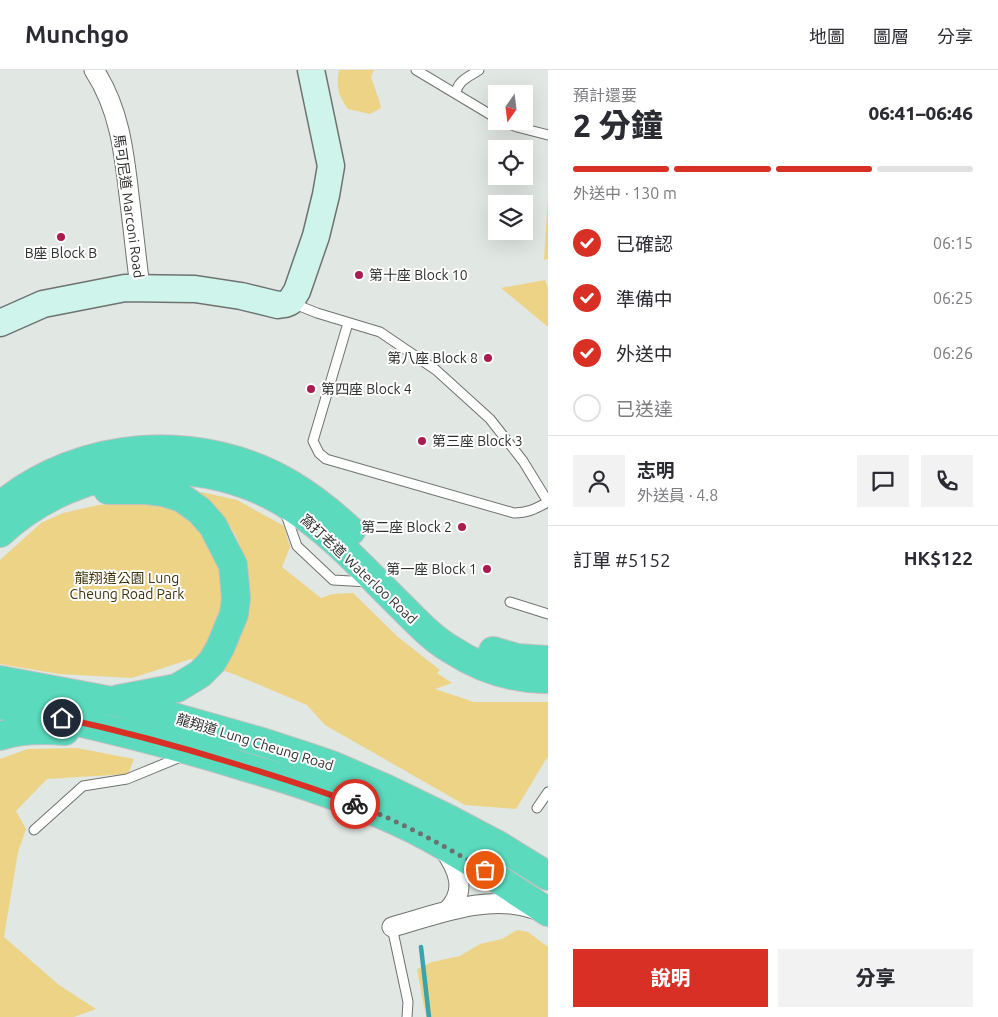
<!DOCTYPE html>
<html lang="zh-TW">
<head>
<meta charset="utf-8">
<style>
	:root { --surface:#fff; --page:#f2f2f3; --text:#2b2b33; --muted:#7c7c81; --line:#e1e1e2; --accent:#d93025 }
	body { margin:0; font-family:Ubuntu,"Noto Sans TC",sans-serif; background:var(--page); color:var(--text); height:100vh; display:flex; flex-direction:column; font-size:19px; white-space:nowrap }
	* { box-sizing:border-box; margin:0 }
	p { font-size:16px; color:var(--muted) }
	.icon { flex:none; width:28px; height:28px; fill:none; stroke:currentColor; stroke-width:2; stroke-linecap:round; stroke-linejoin:round }
	.map { position:relative; flex:1; overflow:hidden }
	.side { display:flex; flex-direction:column; background:var(--surface); width:450px }
	.side>* { flex:none }
	.needle { width:32px; rotate:194deg }
	.fabs { position:absolute; left:488px; top:15px; display:grid; gap:10px }
	.fabs a { display:grid; place-items:center; width:45px; height:45px; border-radius:0px; background:var(--surface); box-shadow:0 5px 20px #0002; font-size:25px }
	.pin { position:absolute; display:grid; place-items:center; width:42px; height:42px; color:#fff; margin:-21px; border:2px solid #fff; border-radius:50%; box-shadow:0 1px 5px #0007 }
	.courier { position:absolute; display:grid; place-items:center; width:50px; height:50px; margin:-25px; border:4px solid #d93025; border-radius:50%; background:#fff; color:#222; box-shadow:0 1px 6px #0007 }
	.headline em { font-style:normal; font-weight:800 }
	.headline div { display:flex; flex-direction:column-reverse }
	.headline { display:flex; align-items:center; justify-content:space-between; height:85px; padding:0 25px }
	h1 { font-size:32px; font-weight:800; line-height:38px }
	.bar { display:grid; grid-template-columns:repeat(4,1fr); gap:8px 5px; align-content:center; height:60px; padding:0 25px }
	.bar i { height:6px; border-radius:4px; background:var(--line) }
	.bar .selected { background:var(--accent) }
	.bar p { grid-column:span 4 }
	.line { display:flex; align-items:center; gap:12px; padding:0 25px; border-top:1px solid var(--line) }
	.line div { flex:1 }
	.round { display:grid; place-items:center; flex:none; width:52px; height:52px; border-radius:0px; background:var(--page) }
	ol { padding:0 25px; list-style:none }
	li { display:flex; align-items:center; gap:15px; height:55px }
	li p { margin-inline-start:auto }
	li .icon { padding:5px; border-radius:50%; background:var(--accent); color:#fff; stroke-width:4 }
	li:last-child { color:var(--muted) }
	li i { width:28px; height:28px; border:2px solid var(--line); border-radius:50% }
	.button { display:flex; gap:10px; margin-top:auto; padding:10px 25px }
	.button a { flex:1; height:58px; border-radius:0px; background:var(--accent); color:#fff; font-size:20px; font-weight:800; line-height:58px; text-align:center }
	.button a+a { background:var(--page); color:var(--text) }
	header { display:flex; align-items:center; gap:30px; box-sizing:border-box; height:70px; padding:0 25px; background:var(--surface); border-bottom:1px solid var(--line) }
	header strong { font-size:24px }
	nav { display:flex; gap:28px; margin-inline-start:auto; font-size:18px }
	main { display:flex; flex:1; min-height:0 }
	.map>svg:first-child { display:block }
	.green { fill:#edd385 }
	.lines { fill:none; stroke-linecap:round; stroke-linejoin:round }
	.stream { stroke:#3aa3ad; stroke-width:4.5 }
	.lane-casing { stroke:#6e736f; stroke-width:11 }
	.street-casing { stroke:#6e736f; stroke-width:21 }
	.secondary-casing { stroke:#6e736f; stroke-width:29 }
	.highway-casing { stroke:#c0c1c0; stroke-width:30 }
	.lane { stroke:#fff; stroke-width:9 }
	.street { stroke:#fff; stroke-width:19 }
	.secondary { stroke:#cef4ec; stroke-width:26 }
	.highway { stroke:#5bdabe; stroke-width:28 }
	.done { stroke:#6d706d; stroke-width:5; stroke-dasharray:0 9 }
	.route { stroke:#d93025; stroke-width:6 }
	.poi-dot { fill:#ac1b50; stroke:#fff; stroke-width:2 }
	.labels { text-anchor:middle; stroke-width:4; stroke-linejoin:round; paint-order:stroke }
	.street-label { font-size:14px; fill:#2e302e; stroke:#fff }
	.poi-label { font-size:14px; fill:#2e302e; stroke:#fff; text-anchor:start }
	.park-label { font-size:14px; fill:#403309; stroke:#fff }
</style>
</head>
<body>
<header>
<strong>Munchgo</strong>
<nav><a>地圖</a><a>圖層</a><a>分享</a></nav>
</header>
<main>
<div class="map">
<svg width="548" height="947" viewBox="0 0 548 947">
	<rect width="100%" height="100%" fill="#e1e7e2"/>
	<path class="green" d="M339,0h35l-3,7 8,23 2,8 -11,6 -22,-5c-10,-14 -12,-22 -9,-39z
		M548,128v61l-4,1z
		M545,210l3,8v39l-47,-39z
		M201,422l36,8 47,26 6,21 -8,20 39,31 11,-4 21,-1 45,44 42,33 -3,3 15,10 -17,6 39,13h74v54l-32,53 -51,-4 -140,-80 -18,-20 -71,-30 -45,-16 -59,19 -73,-4 -59,-10v-104l41,-37 22,-10 36,-8 30,-4 32,3 27,11 21,24 29,58 2,-51c-7,-22 -25,-37 -42,-52z
		M77,678l57,11 -6,15 -81,5 -31,32 10,18 -8,23 -14,85 55,48 37,24 -22,8h-74v-258l28,-10z
		M517,860l11,2 20,15v70h-122l-9,-48 15,-7 28,-6 20,-12 22,-5z"/>
	<g class="lines">
		<path class="stream" d="M421,877l8,70"/>
		<defs>
			<path id="lane" d="M416,0l80,48
				M456,23c2,-13 13,-16 23,-23
				M502,51l15,6 31,8
				M292,233l25,10 63,19 56,38 54,49 33,42 25,41
				M348,253l-35,118 6,12 7,6 188,54c14,0 21,-4 34,-11
				M285,442l12,34 36,34 36,2
				M510,532l38,12
				M537,738l11,-16
				M34,760l49,-44 44,-7 56,-23
				M392,857l16,75 -1,15"/>
			<path id="street" d="M94,0c25,38 30,81 35,125 4,31 7,62 11,92
				M443,778c15,21 25,43 4,63
				M392,857c44,-12 96,-34 142,-18"/>
			<path id="secondary" d="M0,253l43,-19 82,-16 70,1 46,7 37,9 7,-1 5,-2 7,-11 19,-55 10,-41 5,-29 -20,-96"/>
			<path id="highway" d="M108,420h38l17,2 19,6 18,13 13,15 20,39 3,33 -2,16 -14,34 -8,14 -12,12 -23,14 -58,11
				M0,436c81,-67 200,-75 290,-22 22,13 42,29 61,47
				M0,463c39,-36 90,-58 143,-62 52,-5 108,9 151,38 41,27 74,65 109,99 15,15 30,31 49,42 29,19 61,29 96,29
				M493,581l24,7 31,2
				M0,610l112,21 58,15 92,26 49,16 23,8 53,23 60,29 51,27 50,31
				M0,635c82,17 162,36 242,61 59,17 116,36 171,63 47,24 91,54 135,83
				M0,666c21,-7 43,-7 65,-5"/>
		</defs>
		<use href="#lane" class="lane-casing"/>
		<use href="#street" class="street-casing"/>
		<use href="#secondary" class="secondary-casing"/>
		<use href="#highway" class="highway-casing"/>
		<use href="#lane" class="lane"/>
		<use href="#street" class="street"/>
		<use href="#secondary" class="secondary"/>
		<use href="#highway" class="highway"/>
	</g>
	<g class="lines">
		<path class="done" d="M355,734c46,18 88,41 130,66"/>
		<path class="route" d="M62,648c60,13 119,29 177,47 39,12 78,24 116,39"/>
	</g>
	<g class="poi-dot">
		<circle cx="61" cy="167" r="5"/>
		<circle cx="359" cy="205" r="5"/>
		<circle cx="488" cy="288" r="5"/>
		<circle cx="311" cy="319" r="5"/>
		<circle cx="422" cy="371" r="5"/>
		<circle cx="462" cy="457" r="5"/>
		<circle cx="487" cy="499" r="5"/>
	</g>
	<g class="labels">
		<g class="street-label">
			<text transform="translate(129 136) rotate(82)" y="5">馬可尼道 Marconi Road</text>
			<text transform="translate(359 499) rotate(43)" y="5">窩打老道 Waterloo Road</text>
			<text transform="translate(255 672) rotate(17)" y="5">龍翔道 Lung Cheung Road</text>
		</g>
		<g class="poi-label">
			<text x="61" y="188" text-anchor="middle">B座 Block B</text>
			<text x="369" y="210">第十座 Block 10</text>
			<text x="478" y="293" text-anchor="end">第八座 Block 8</text>
			<text x="321" y="324">第四座 Block 4</text>
			<text x="432" y="376">第三座 Block 3</text>
			<text x="452" y="462" text-anchor="end">第二座 Block 2</text>
			<text x="477" y="504" text-anchor="end">第一座 Block 1</text>
		</g>
		<g class="park-label">
			<text x="127" y="513">龍翔道公園 Lung<tspan x="127" dy="16">Cheung Road Park</tspan></text>
		</g>
	</g>
</svg>
<div class="fabs">
<a><svg class="needle" viewBox="-14 -14 28 28"><path d="M0-13l5 13h-10z" fill="#e53935"/><path d="M0 13l5-13h-10z" fill="#7c7c81"/></svg></a>
<a><svg class="icon" aria-label="locate" viewBox="0 0 24 24"><circle cx="12" cy="12" r="6"/><path d="M12 2v4M12 18v4M2 12h4M18 12h4"/></svg></a>
<a><svg class="icon" aria-label="layers" viewBox="0 0 24 24"><path d="M12 4l9 5-9 5-9-5zM3 14l9 5 9-5"/></svg></a>
</div>
<div class="pin" style="left:485px;top:800px;background:#ea580c"><svg class="icon" aria-label="bag" viewBox="0 0 24 24"><path d="M5 8h14l-1 12H6zM9 8a3 3 0 0 1 6 0"/></svg></div>
<div class="pin" style="left:62px;top:648px;background:#1f2937"><svg class="icon" aria-label="home" viewBox="0 0 24 24"><path d="M3 11l9-7 9 7M6 9v11h12V9"/></svg></div>
<div class="courier" style="left:355px;top:734px"><svg class="icon" aria-label="bike" viewBox="0 0 24 24"><circle cx="6" cy="16" r="4"/><circle cx="18" cy="16" r="4"/><path d="M6 16l4-8h5l3 8M10 8l3 8H6M13 5h3"/></svg></div>
</div>
<section class="side">
<div class="headline"><div><h1>2 分鐘</h1><p>預計還要</p></div><em>06:41–06:46</em></div>
<div class="bar"><i class="selected"></i><i class="selected"></i><i class="selected"></i><i></i><p>外送中 · 130 m</p></div>
<ol>
<li><svg class="icon" aria-label="check" viewBox="0 0 24 24"><path d="M5 12l5 5 9-10"/></svg>已確認<p>06:15</p></li>
<li><svg class="icon" aria-label="check" viewBox="0 0 24 24"><path d="M5 12l5 5 9-10"/></svg>準備中<p>06:25</p></li>
<li><svg class="icon" aria-label="check" viewBox="0 0 24 24"><path d="M5 12l5 5 9-10"/></svg>外送中<p>06:26</p></li>
<li><i></i>已送達</li>
</ol>
<div class="line" style="height:90px"><a class="round"><svg class="icon" aria-label="person" viewBox="0 0 24 24"><circle cx="12" cy="8" r="4"/><path d="M4 21q1-7 8-7t8 7"/></svg></a><div><b>志明</b><p>外送員 · 4.8</p></div><a class="round"><svg class="icon" aria-label="chat" viewBox="0 0 24 24"><path d="M4 5h16v11H9l-5 4z"/></svg></a><a class="round"><svg class="icon" aria-label="phone" viewBox="0 0 24 24"><path d="M5 4h4l2 5-3 2q2 4 5 5l2-3 5 2v4C11 20 4 13 5 4z"/></svg></a></div>
<div class="line" style="height:65px"><div>訂單 #5152</div><b>HK$122</b></div>
<div class="button"><a>說明</a><a>分享</a></div>
</section>
</main>
</body>
</html>
